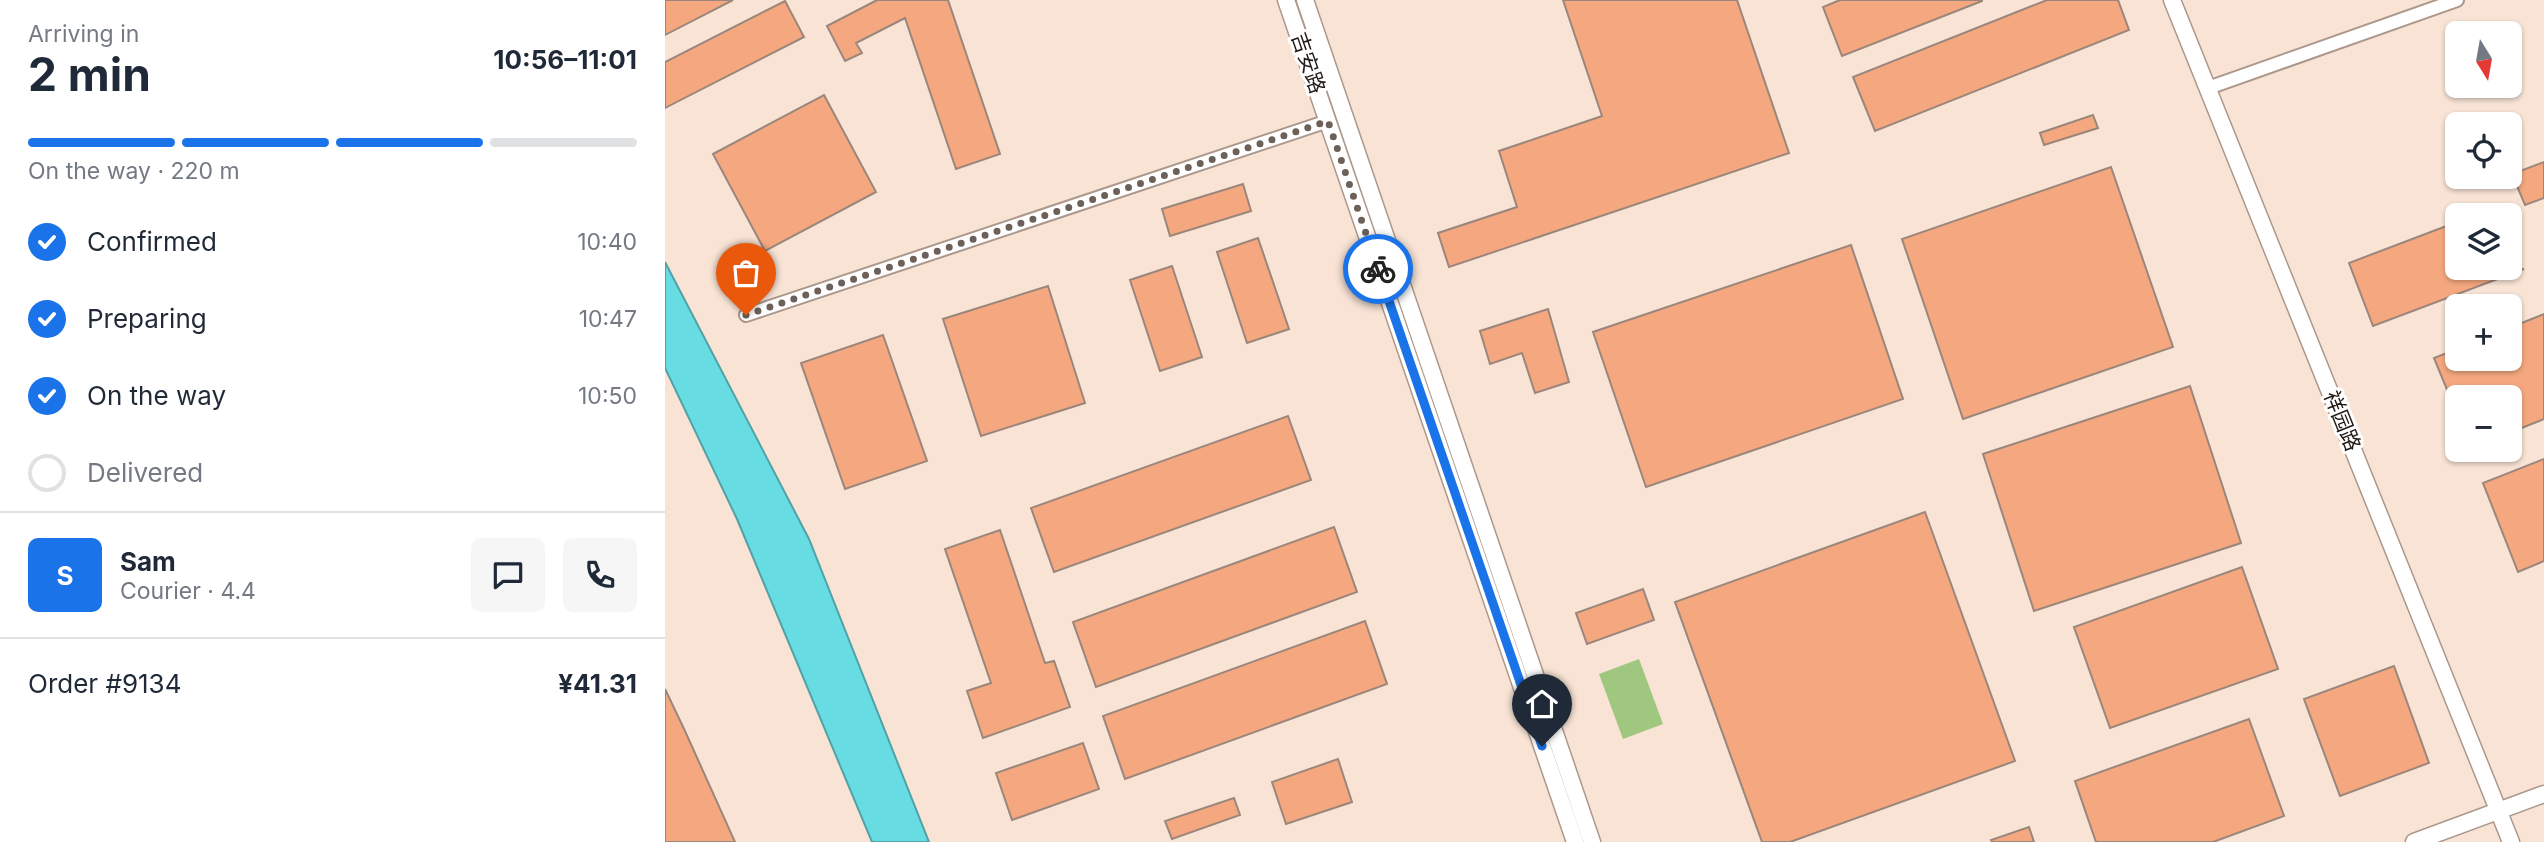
<!DOCTYPE html>
<html lang="en">
<head>
<meta charset="utf-8">
<style>
	:root { --surface:#fff; --page:#f6f6f7; --text:#1f2937; --muted:#747a83; --line:#e0e1e3; --accent:#1a73e8 }
	body { margin:0; font-family:Inter,"Noto Sans SC",sans-serif; background:var(--page); color:var(--text); height:100vh; display:flex; flex-direction:column; font-size:26px; white-space:nowrap }
	* { box-sizing:border-box; margin:0 }
	p { font-size:23px; color:var(--muted) }
	.icon { flex:none; width:38px; height:38px; fill:none; stroke:currentColor; stroke-width:2; stroke-linecap:round; stroke-linejoin:round }
	.map { position:relative; flex:1; overflow:hidden }
	.drawer { display:flex; flex-direction:column; background:var(--surface); width:665px }
	.drawer>* { flex:none }
	.needle { width:46px; rotate:169deg }
	.fabs { position:absolute; left:1780px; top:21px; display:grid; gap:14px }
	.fabs a { display:grid; place-items:center; width:77px; height:77px; border-radius:10px; background:var(--surface); box-shadow:0 2px 5px #0004; font-size:35px }
	.pin { position:absolute; display:grid; place-items:center; width:60px; height:60px; color:#fff; margin:-72px -30px; border-radius:50% 50% 50% 0; rotate:-45deg; box-shadow:0 0 7px #0007 }
	.pin .icon { rotate:45deg }
	.courier { position:absolute; display:grid; place-items:center; width:70px; height:70px; margin:-35px; border:5px solid #1a73e8; border-radius:50%; background:#fff; color:#222; box-shadow:0 2px 9px #0007 }
	.headline em { font-style:normal; font-weight:700 }
	.headline div { display:flex; flex-direction:column-reverse }
	.headline { display:flex; align-items:center; justify-content:space-between; height:119px; padding:0 28px }
	h1 { font-size:46px; font-weight:700; line-height:52px }
	.bar { display:grid; grid-template-columns:repeat(4,1fr); gap:10px 7px; align-content:center; height:84px; padding:0 28px }
	.bar i { height:9px; border-radius:5px; background:var(--line) }
	.bar .selected { background:var(--accent) }
	.bar p { grid-column:span 4 }
	.line { display:flex; align-items:center; gap:18px; padding:0 28px; border-top:2px solid var(--line) }
	.line div { flex:1 }
	.round { display:grid; place-items:center; flex:none; width:74px; height:74px; border-radius:10px; background:var(--page) }
	ol { padding:0 28px; list-style:none }
	li { display:flex; align-items:center; gap:21px; height:77px }
	li p { margin-inline-start:auto }
	li .icon { padding:7px; border-radius:50%; background:var(--accent); color:#fff; stroke-width:4 }
	li:last-child { color:var(--muted) }
	li i { width:38px; height:38px; border:4px solid var(--line); border-radius:50% }
	main { display:flex; flex:1; min-height:0 }
	.map>svg:first-child { display:block }
	.green { fill:#a0c780 }
	.water { fill:#67dde3; stroke:#52a2a5; stroke-width:2 }
	.building { fill:#f5a87f; stroke:#9b867b; stroke-width:2 }
	.lines { fill:none; stroke-linecap:round; stroke-linejoin:round }
	.minor-casing { stroke:#ac988b; stroke-width:16 }
	.tertiary-casing { stroke:#ac988b; stroke-width:19 }
	.minor { stroke:#fff; stroke-width:12 }
	.tertiary { stroke:#fff; stroke-width:16 }
	.done { stroke:#6c6058; stroke-width:7; stroke-dasharray:0 12.6 }
	.route { stroke:#1a73e8; stroke-width:9 }
	.labels { text-anchor:middle; stroke-width:6; stroke-linejoin:round; paint-order:stroke }
	.street-label { font-size:21px; fill:#211914; stroke:#fff }
</style>
</head>
<body>
<main>
<section class="drawer">
<div class="headline"><div><h1>2 min</h1><p>Arriving in</p></div><em>10:56–11:01</em></div>
<div class="bar"><i class="selected"></i><i class="selected"></i><i class="selected"></i><i></i><p>On the way · 220 m</p></div>
<ol>
<li><svg class="icon" aria-label="check" viewBox="0 0 24 24"><path d="M5 12l5 5 9-10"/></svg>Confirmed<p>10:40</p></li>
<li><svg class="icon" aria-label="check" viewBox="0 0 24 24"><path d="M5 12l5 5 9-10"/></svg>Preparing<p>10:47</p></li>
<li><svg class="icon" aria-label="check" viewBox="0 0 24 24"><path d="M5 12l5 5 9-10"/></svg>On the way<p>10:50</p></li>
<li><i></i>Delivered</li>
</ol>
<div class="line" style="height:126px"><b class="round" style="background:var(--accent);color:#fff">S</b><div><b>Sam</b><p>Courier · 4.4</p></div><a class="round"><svg class="icon" aria-label="chat" viewBox="0 0 24 24"><path d="M4 5h16v11H9l-5 4z"/></svg></a><a class="round"><svg class="icon" aria-label="phone" viewBox="0 0 24 24"><path d="M5 4h4l2 5-3 2q2 4 5 5l2-3 5 2v4C11 20 4 13 5 4z"/></svg></a></div>
<div class="line" style="height:91px"><div>Order #9134</div><b>¥41.31</b></div>
</section>
<div class="map">
<svg width="1879" height="842" viewBox="0 0 1879 842">
	<rect width="100%" height="100%" fill="#f8e3d5"/>
	<path class="green" d="M974,659l24,65 -40,15 -24,-65z"/>
	<path class="water" d="M0,262l144,277 120,303h-57l-135,-323 -72,-151z"/>
	<path class="building" d="M0,0h68l-68,35z
		M212,0h71l52,154 -44,15 -51,-151 -49,25 6,10 -17,8 -18,-35z
		M898,0h174l52,153 -340,114 -11,-34 79,-26 -18,-56 103,-35z
		M1175,0h142v1l-140,55 -19,-49z
		M1382,0h71l11,30 -254,101 -22,-54z
		M120,1l19,36 -139,71v-46z
		M159,95l52,97 -111,59 -52,-97z
		M1428,115l5,13 -54,17 -4,-12z
		M1879,162v36l-19,7 -13,-31z
		M1446,167l62,180 -210,72 -61,-180z
		M578,184l8,27 -81,25 -8,-27z
		M1792,222v46l67,1 -151,57 -24,-63z
		M593,238l31,91 -42,14 -30,-91z
		M1186,245l52,154 -257,88 -53,-155z
		M507,266l30,91 -42,14 -30,-91z
		M383,286l37,117 -104,33 -38,-117z
		M883,309l21,73 -34,11 -13,-40 -32,11 -10,-33z
		M1879,314v105l-35,14v-36h-59l-16,-39 23,-9v10h52v-31z
		M218,335l44,126 -82,28 -44,-126z
		M1525,386l51,157 -207,68 -51,-157z
		M623,416l23,64 -257,92 -23,-64z
		M1879,459v102l-26,11 -35,-89z
		M1260,512l90,249 -225,81h-28l-87,-240z
		M669,527l23,65 -261,95 -23,-65z
		M335,530l45,133 9,-2 16,46 -87,31 -16,-47 24,-8 -46,-134z
		M1577,567l36,102 -168,59 -36,-101z
		M978,589l11,31 -67,24 -11,-31z
		M700,621l22,63 -262,95 -22,-63z
		M1729,666l35,97 -89,33 -36,-97z
		M0,689l20,42 50,111h-70z
		M1584,719l35,97 -71,26h-117l-21,-61z
		M418,743l16,46 -87,31 -16,-47z
		M673,759l14,43 -66,22 -14,-42z
		M569,798l6,17 -68,24 -7,-18z
		M1364,827l5,15h-42l-1,-2z"/>
	<g class="lines">
		<defs>
			<path id="minor" d="M1543,88l249,-88
				M81,315l582,-194"/>
			<path id="tertiary" d="M621,0l289,842
				M640,0l287,842
				M1507,0l339,842
				M1749,842l130,-48"/>
		</defs>
		<use href="#minor" class="minor-casing"/>
		<use href="#tertiary" class="tertiary-casing"/>
		<use href="#minor" class="minor"/>
		<use href="#tertiary" class="tertiary"/>
	</g>
	<g class="lines">
		<path class="done" d="M81,315l582,-194 50,148"/>
		<path class="route" d="M713,269l164,477"/>
	</g>
	<g class="labels">
		<g class="street-label">
			<text transform="translate(643 63) rotate(71)" y="7">吉安路</text>
			<text transform="translate(1677 421) rotate(68)" y="7">祥园路</text>
		</g>
	</g>
</svg>
<div class="fabs">
<a><svg class="needle" viewBox="-14 -14 28 28"><path d="M0-13l5 13h-10z" fill="#e53935"/><path d="M0 13l5-13h-10z" fill="#747a83"/></svg></a>
<a><svg class="icon" aria-label="locate" viewBox="0 0 24 24"><circle cx="12" cy="12" r="6"/><path d="M12 2v4M12 18v4M2 12h4M18 12h4"/></svg></a>
<a><svg class="icon" aria-label="layers" viewBox="0 0 24 24"><path d="M12 4l9 5-9 5-9-5zM3 14l9 5 9-5"/></svg></a>
<a>+</a>
<a>−</a>
</div>
<div class="pin" style="left:81px;top:315px;background:#ea580c"><svg class="icon" aria-label="bag" viewBox="0 0 24 24"><path d="M5 8h14l-1 12H6zM9 8a3 3 0 0 1 6 0"/></svg></div>
<div class="pin" style="left:877px;top:746px;background:#1f2937"><svg class="icon" aria-label="home" viewBox="0 0 24 24"><path d="M3 11l9-7 9 7M6 9v11h12V9"/></svg></div>
<div class="courier" style="left:713px;top:269px"><svg class="icon" aria-label="bike" viewBox="0 0 24 24"><circle cx="6" cy="16" r="4"/><circle cx="18" cy="16" r="4"/><path d="M6 16l4-8h5l3 8M10 8l3 8H6M13 5h3"/></svg></div>
</div>
</main>
</body>
</html>
